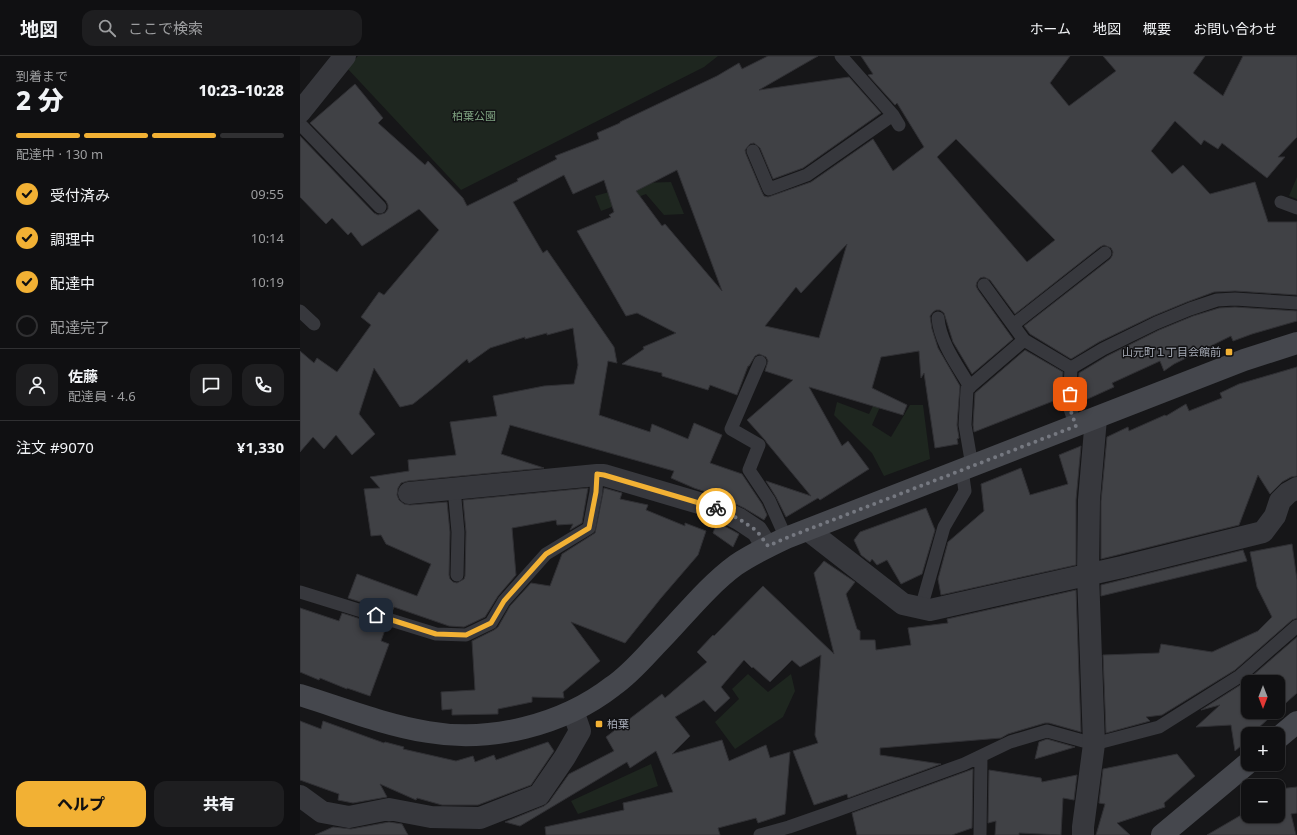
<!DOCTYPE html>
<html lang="ja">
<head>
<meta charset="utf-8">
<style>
	:root { --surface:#101012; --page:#1e1e20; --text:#f1f3f6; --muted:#9c9d9f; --line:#303032; --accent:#f2b134 }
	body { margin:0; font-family:"Noto Sans","Noto Sans JP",sans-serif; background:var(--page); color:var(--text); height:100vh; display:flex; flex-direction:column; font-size:15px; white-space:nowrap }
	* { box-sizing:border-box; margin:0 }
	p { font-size:13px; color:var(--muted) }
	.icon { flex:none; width:22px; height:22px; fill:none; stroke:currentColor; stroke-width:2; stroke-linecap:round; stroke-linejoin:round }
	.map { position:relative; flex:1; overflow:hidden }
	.panel { display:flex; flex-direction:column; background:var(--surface); width:300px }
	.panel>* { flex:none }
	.needle { width:26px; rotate:180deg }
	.buttons { position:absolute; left:941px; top:619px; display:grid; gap:8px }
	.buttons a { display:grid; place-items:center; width:44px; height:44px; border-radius:8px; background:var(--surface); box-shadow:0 1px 3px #0004,0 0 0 1px var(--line); font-size:20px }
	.pin { position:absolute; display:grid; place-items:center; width:34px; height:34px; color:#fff; margin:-17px; border-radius:8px; box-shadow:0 2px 6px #0006 }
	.courier { position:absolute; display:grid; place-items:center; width:40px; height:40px; margin:-20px; border:3px solid #f2b134; border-radius:50%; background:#fff; color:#222; box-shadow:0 1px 5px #0007 }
	.headline em { font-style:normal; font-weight:800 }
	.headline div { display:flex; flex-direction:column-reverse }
	.headline { display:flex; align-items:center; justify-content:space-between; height:68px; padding:0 16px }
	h1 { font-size:26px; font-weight:800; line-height:30px }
	.bar { display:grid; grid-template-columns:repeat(4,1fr); gap:6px 4px; align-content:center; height:48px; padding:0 16px }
	.bar i { height:5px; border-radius:3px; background:var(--line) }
	.bar .active { background:var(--accent) }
	.bar p { grid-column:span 4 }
	.line { display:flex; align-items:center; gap:10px; padding:0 16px; border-top:1px solid var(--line) }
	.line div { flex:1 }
	.round { display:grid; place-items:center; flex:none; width:42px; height:42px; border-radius:12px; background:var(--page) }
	ol { padding:0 16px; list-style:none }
	li { display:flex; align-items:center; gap:12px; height:44px }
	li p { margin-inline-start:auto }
	li .icon { padding:4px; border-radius:50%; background:var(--accent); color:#111; stroke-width:4 }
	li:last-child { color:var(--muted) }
	li i { width:22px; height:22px; border:2px solid var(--line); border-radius:50% }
	.cta { display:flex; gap:8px; margin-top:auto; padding:8px 16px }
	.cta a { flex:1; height:46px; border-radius:12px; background:var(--accent); color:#111; font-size:16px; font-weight:800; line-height:46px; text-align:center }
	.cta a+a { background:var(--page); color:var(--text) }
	header { display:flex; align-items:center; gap:24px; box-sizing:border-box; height:56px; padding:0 20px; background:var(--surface); border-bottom:1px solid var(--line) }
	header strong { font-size:19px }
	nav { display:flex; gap:22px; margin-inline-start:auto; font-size:14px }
	.search { width:280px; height:36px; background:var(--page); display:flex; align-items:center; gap:10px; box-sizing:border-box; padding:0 14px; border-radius:12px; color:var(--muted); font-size:15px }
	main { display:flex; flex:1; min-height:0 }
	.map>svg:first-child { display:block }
	.green { fill:#1e261f }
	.building { fill:#404145; stroke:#303034; fill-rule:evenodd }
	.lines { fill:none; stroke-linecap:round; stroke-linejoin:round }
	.lane { stroke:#37383d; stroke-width:13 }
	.street { stroke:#37383d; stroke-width:22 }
	.secondary { stroke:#45474d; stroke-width:22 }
	.done { stroke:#757880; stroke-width:4; stroke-dasharray:0 7.2 }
	.route { stroke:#f2b134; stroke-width:5 }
	.poi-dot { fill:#f2b134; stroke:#111113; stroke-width:1.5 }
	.labels { text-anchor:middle; stroke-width:3; stroke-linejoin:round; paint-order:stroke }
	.park-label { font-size:11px; fill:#7fa381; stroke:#111113 }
	.poi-label { font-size:11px; fill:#a8adb8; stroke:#111113; text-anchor:end }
</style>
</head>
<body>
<header>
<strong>地図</strong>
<div class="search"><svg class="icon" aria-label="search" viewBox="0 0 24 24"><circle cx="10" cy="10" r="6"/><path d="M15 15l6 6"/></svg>ここで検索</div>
<nav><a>ホーム</a><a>地図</a><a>概要</a><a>お問い合わせ</a></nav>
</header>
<main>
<section class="panel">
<div class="headline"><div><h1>2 分</h1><p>到着まで</p></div><em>10:23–10:28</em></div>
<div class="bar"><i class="active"></i><i class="active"></i><i class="active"></i><i></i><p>配達中 · 130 m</p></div>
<ol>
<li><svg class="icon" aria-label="check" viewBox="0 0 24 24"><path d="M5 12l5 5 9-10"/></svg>受付済み<p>09:55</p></li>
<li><svg class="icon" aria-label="check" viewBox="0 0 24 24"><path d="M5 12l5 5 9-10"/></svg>調理中<p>10:14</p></li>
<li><svg class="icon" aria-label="check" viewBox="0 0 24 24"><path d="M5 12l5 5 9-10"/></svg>配達中<p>10:19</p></li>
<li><i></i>配達完了</li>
</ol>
<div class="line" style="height:72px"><a class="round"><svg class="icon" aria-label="person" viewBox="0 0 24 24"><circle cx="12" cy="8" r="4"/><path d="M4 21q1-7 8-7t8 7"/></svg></a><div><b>佐藤</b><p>配達員 · 4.6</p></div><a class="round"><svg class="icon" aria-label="chat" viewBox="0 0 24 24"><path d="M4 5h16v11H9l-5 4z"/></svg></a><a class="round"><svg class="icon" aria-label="phone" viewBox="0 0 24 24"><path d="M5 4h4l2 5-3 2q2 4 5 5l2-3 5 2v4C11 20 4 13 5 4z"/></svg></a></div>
<div class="line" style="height:52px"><div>注文 #9070</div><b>¥1,330</b></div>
<div class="cta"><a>ヘルプ</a><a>共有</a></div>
</section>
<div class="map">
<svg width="997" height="779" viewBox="0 0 997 779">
	<rect width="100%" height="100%" fill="#161618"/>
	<path class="green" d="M58,0h360l-14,11 -243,123 -114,-122z
		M997,121v22l-8,-3z
		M371,126l13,32 -20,1 -18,-21 -45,17 -6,-15 46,-13z
		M537,346l32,12 5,-10 6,3 -8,18 19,12 19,-32h13l7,54 -46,17 -12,-23 -38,-38z
		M448,618l20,18 23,-18 4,17 -12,26 -48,32 -20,-27 24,-23 -7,-10z
		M351,708l7,22 -80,28 -7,-13z"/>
	<path class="building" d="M468,0h50l-59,34 90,-13 32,36 -78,55 -30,11 -13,-31 -6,-5 -4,1 -5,6 1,4 16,38 2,4 4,1 43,-15 62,-43 20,32 31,-24 -27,-44 -2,2 -27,-30 5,-1 -12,-18h209l-20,27 19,23 47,-35 -13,-15h102l-12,17 30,23 20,-40h54v81l-19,20h7l-18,21 -45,-35 -4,6 -14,-9 -3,5 -26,-24 -24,30 21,23 11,-9 27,29 45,-12 13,40h29v73l-62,-4 -21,1 -27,10 -34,14 -54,26 -28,17 -41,-25 -6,-8 86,-67 2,-3 1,-4 -2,-4 -7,-3 -4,2 -85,67 -25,-34 -6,-3 -4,1 -3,4 -1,4 2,4 35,49 -41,35 -19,-32 -9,-29 -4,-3h-4l-3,2 -3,4 2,13 6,19 22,38 -3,39 2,13 -2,1 1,5 -23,4 -11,-75 -3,5 -2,-27 -38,6 -9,31 35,17 -4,10 -94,-28 33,59 6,-5 21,28 -49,31 -2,-2 -32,19 -10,-20 -10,-16 45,15 -44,-53 -2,-3 -18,-20 46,-40 -28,-9 3,-10 -2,-4 -7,-3 -4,2 -6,10h-1l-11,29 -27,-10 -2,5 -46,-14v-3l-40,-9 22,-15 -1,-2 33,-14 -39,-20 -11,3 -49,-85 34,-14 -2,-2 5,-3 -10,-32 -31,14 -9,-19 -51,27 30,51 4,-3 67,97 3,16 -9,-2 -9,54 51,17 2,-8 36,15 6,-16 28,12 -12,28 32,11 20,30 5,11 -3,5 -20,-12 -23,-11 -27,-9 -23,-10 3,-7 -164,-46 -9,29 43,14 -136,13 -7,2 -3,5 -1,7 2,5 5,4 6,1 37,-3 3,30 -1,43 1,4 3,3 4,1 7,-4 1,-3 1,-44 -3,-32 125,-12 -6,35 -12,7 3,-6 -16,1 -1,-5 -44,8 4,47 -18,21 -13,21 -21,10 -15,-1 -55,-19 -2,5 -44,-14 9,-24 60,22 14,-32 -45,-20 -5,-9 -10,1 -7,-47 16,-1 -10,-11 39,-6 -1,-11 48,-5 -6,-33 47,-6 -4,-20 51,-10 30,-2 4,-19 -5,-37 -26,7v-2l-22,6v-2l-35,11 -21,15 -2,-4 -34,29 -20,16 -13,3 -26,-39 -15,46 16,20 -23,21 -16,-20 -12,14 -11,-12 -13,15v-101l14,12 3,-5 20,14 34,-47 -10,-8 18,-25 5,3 55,-65 -20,-21 -57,37 -11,-14 -3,3 -16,-17 -6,6 -26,-27v-61l74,77 4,2 7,-2 3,-4v-4l-2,-4 -76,-78 45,-39 28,34 -5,5 47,42 3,-4 35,37 4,8 51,-25 -1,-2 40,-20 -2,-3 44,-17 -2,-6 23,-10v-1l97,-46 22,-13 3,6zM656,83l99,101 -28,22 -90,-105zM377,114l45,121 -57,-67 -3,2 -26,-35zM547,188l-28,94 -54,-12 31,-39 5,6z
		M935,251l62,4v10l-45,13 -19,7 -2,-5 -57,28 -10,7 -4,-10 -48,22 2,4 -33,15 -3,-10 1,-19 28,-17 52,-26 34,-14 26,-8z
		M725,294l38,22 -2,26 -87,34 -1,-7 2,-32z
		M997,311v109l-6,1 -9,5 -12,12 -12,-19 -19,50 -138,34v-58l6,-64 21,-10 1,4 36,-16 1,1 20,-12 3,7 33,-13 -2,-5 19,-9z
		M781,390l-5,54v65l-135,30 -3,-16 10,-37 36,-31 -3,-27 40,-16 9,27 38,-11 -9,-29z
		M304,432l18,5 -2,6 28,6 -2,5 39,16v-3l21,8 -8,24 -37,43 -36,45 -54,-21 29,39 -37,31 1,6 -32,-1v5l-34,7v5l-46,1v-6l-10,1 -1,-18 34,-2 -3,-49 22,-11 4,-3 12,-21 21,-23 19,3 12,-32 33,-21z
		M626,452l9,22 -13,44 -21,10 -14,-24 -10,5 -5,-6 -2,3 -9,-7 -7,-15 6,-8z
		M417,466l22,12 -6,13 -20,-14z
		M992,488l5,36v38l-5,2 -57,50 -73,45 -16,2 4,4 -44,12 -3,-78 56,-2 2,-9 51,8 46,-21 14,-14 -15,-30 -7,-35z
		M943,494l4,11 -146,35v-11z
		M524,505l31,21 -9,12 11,35 3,2v9h15l1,10 35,-5 -3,-17 40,-5 -1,-4 129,-29 5,142 -32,-9h-4l-37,11 -7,4 -121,10v7l61,9 -93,34 -1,-4 -33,11 -21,-54 25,-8 -3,-8 6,-80 -21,12 -8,-7 -22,22 -17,-15 -1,1 -8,-8 -23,27 9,11 -15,14 -11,-12 -29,17 15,19 -18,18 50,-14 7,21 37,-16 4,13 20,-6 -5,62 -27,9 -2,-5 -38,10 2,7h-174l-1,-8 79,-17 -1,-7 50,-11 -17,-41 -26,17 -3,-6 -107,64 -15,-4 39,-16 5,-4 20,-28 45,-23 -8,-14 56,-43 3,4 42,-36 -10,-10 16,-17 1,1 49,-50 71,68 -20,-81z
		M0,552l39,13 3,-8 44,14 -5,14 8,3 -19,52 -23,-8v1l-27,-11 -1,2 -19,-8z
		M997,581v56l-19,17v-28h-30v30h28l-19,17 2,2 -4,3h-7v6l-13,11 -4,-26 -35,2 24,-22 -19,5 44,-28z
		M0,665l21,8 2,-8 61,22 1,-1 19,5 -1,2 53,12 17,-5 2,6 19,-7 2,5 52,-18 6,9 -23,34 -53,20h-36l-25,-7 -1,2 -36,-16 7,13 -34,6 -15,-3 1,-6 -39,-14z
		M747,683l28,8 -40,12 4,-17z
		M877,698l18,22 -31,27 1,4 -48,16 13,12h-34l9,-31 -6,-1 4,-34z
		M673,713l-1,59 -20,7h-95l-5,-22z
		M689,714l52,8 1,4 35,-7 -3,25 -11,-2 -2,37 -42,-2v2h-24l1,-14 -8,2z
		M997,731v26l-6,1 5,21h-89l36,-21 5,-1v3h30v-27z
		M89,766l13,2 6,11h-93l18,-8 18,2z"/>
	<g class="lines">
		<path class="lane" d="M541,0l52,59 6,10
			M0,68l80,83
			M453,95l16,38 38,-14 86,-60
			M981,146l16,6
			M684,229l40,55 47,28 -2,38 7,20
			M0,255l14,13
			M638,262c2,25 20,48 32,69
			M713,269l92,-72
			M460,306l-29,67 28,16 -10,25 20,30 17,38
			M771,312l32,-19 53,-26 34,-14 27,-9 18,-1 62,4
			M672,410l-7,-41 2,-36 57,-49
			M154,432l4,44 -1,43
			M0,536l136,42 30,1 25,-12 13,-22 42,-47 43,-26 7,-36 1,-17
			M621,552l23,-81 21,-36 -3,-21
			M460,779l29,-8 43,-15 132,-48 46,-22 37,-11 47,13 65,-17 81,-51 57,-50
			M680,779l1,-79"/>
		<path class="street" d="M0,56l45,-56
			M109,437l188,-18h7l112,33 23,11 18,12 10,16
			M508,474l95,74 27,6 192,-43 141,-35 12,-16 5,-15 8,-8 9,-5
			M0,740l22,16 27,5 40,-8 42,8 49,1 59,-23 26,-38 15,-26 -7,-20
			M783,779v-8l11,-83 -6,-170 1,-74 7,-82"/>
		<path class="secondary" d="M0,639c42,13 84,30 128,37 62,11 135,-7 185,-46 16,-11 29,-26 42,-40 26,-26 51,-59 81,-81 16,-11 33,-19 50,-27l458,-178 53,-17
			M978,682l19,-16
			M862,779l86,-72"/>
	</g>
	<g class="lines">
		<path class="done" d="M416,452l23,11 18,12 11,15 18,-8 290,-112 -7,-20 1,-12"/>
		<path class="route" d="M76,559l60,19 30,1 25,-12 13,-22 42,-47 43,-26 7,-36 1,-18 7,1 112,33"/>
	</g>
	<g class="poi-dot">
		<rect x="925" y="292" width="8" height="8" rx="2"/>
		<rect x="295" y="664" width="8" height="8" rx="2"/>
	</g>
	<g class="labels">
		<g class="park-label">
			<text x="174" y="64">柏葉公園</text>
		</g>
		<g class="poi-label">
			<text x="921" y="300">山元町１丁目会館前</text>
			<text x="307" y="672" text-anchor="start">柏葉</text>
		</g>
	</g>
</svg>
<div class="buttons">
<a><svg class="needle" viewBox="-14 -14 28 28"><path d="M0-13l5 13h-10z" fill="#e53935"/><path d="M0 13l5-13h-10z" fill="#9c9d9f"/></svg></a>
<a>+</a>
<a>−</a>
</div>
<div class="pin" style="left:770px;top:338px;background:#ea580c"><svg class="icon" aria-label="bag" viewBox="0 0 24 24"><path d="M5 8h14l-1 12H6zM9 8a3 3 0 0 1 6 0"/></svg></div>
<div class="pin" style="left:76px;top:559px;background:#1f2937"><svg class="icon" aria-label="home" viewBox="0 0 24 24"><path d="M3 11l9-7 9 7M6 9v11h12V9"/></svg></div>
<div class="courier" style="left:416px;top:452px"><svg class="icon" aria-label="bike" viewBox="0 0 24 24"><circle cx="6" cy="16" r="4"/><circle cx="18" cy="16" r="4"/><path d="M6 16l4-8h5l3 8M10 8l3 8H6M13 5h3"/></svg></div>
</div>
</main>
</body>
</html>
